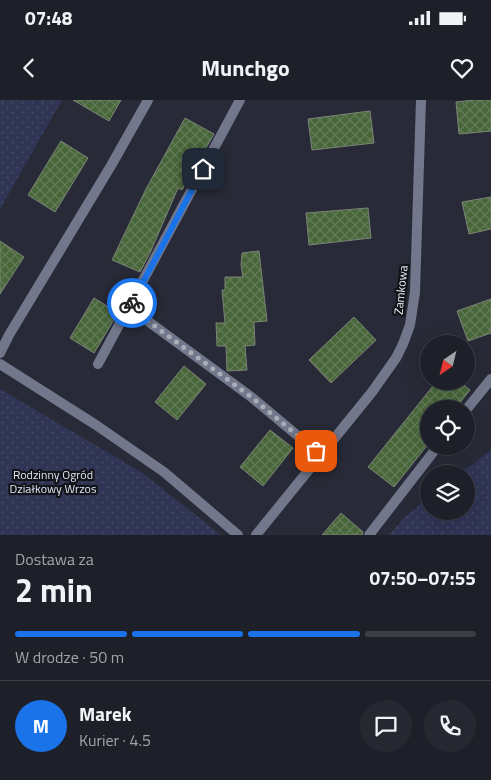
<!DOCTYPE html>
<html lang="pl">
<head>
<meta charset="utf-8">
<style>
	:root { --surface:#1e2029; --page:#262831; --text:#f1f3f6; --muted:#a1a3a8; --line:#3c3e46; --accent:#1a73e8 }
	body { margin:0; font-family:"Titillium Web",sans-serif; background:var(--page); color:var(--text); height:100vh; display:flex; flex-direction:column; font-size:19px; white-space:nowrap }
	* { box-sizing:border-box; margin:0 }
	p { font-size:16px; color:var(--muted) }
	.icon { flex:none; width:28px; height:28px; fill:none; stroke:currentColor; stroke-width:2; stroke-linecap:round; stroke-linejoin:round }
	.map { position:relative; height:435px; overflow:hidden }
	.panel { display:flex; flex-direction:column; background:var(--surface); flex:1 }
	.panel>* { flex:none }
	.needle { width:32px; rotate:215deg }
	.fabs { position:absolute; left:420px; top:235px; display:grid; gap:10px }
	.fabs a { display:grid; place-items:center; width:55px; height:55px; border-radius:50%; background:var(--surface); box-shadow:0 5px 20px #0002,0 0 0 1px var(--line); font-size:25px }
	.pin { position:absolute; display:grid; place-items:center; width:42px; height:42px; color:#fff; margin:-21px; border-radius:10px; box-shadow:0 2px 8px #0006 }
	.courier { position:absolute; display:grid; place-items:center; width:50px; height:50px; margin:-25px; border:4px solid #1a73e8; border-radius:50%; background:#fff; color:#222; box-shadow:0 1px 6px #0007 }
	.headline em { font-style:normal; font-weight:700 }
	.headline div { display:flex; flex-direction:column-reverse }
	.headline { display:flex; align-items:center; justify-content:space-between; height:85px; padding:0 15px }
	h1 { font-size:32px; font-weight:700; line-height:38px }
	.bar { display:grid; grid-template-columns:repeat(4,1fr); gap:8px 5px; align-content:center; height:60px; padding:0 15px }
	.bar i { height:6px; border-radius:4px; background:var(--line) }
	.bar .active { background:var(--accent) }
	.bar p { grid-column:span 4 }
	.line { display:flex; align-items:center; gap:12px; padding:0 15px; border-top:1px solid var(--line) }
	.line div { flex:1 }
	.round { display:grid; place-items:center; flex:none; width:52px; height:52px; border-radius:26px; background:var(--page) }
	.status { display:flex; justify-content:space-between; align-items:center; height:35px; padding:0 25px; background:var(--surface); direction:ltr }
	.status svg { height:14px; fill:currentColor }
	header { display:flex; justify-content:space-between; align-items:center; height:65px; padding:0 15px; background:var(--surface); font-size:22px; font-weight:700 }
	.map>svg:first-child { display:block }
	.garden { fill:url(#garden-dots) }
	.building { fill:url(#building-cross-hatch); stroke:#7a8476 }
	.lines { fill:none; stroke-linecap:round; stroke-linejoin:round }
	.minor { stroke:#72778c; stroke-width:10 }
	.done { stroke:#abadb6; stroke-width:5; stroke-dasharray:0 9 }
	.route { stroke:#1a73e8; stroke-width:6 }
	.labels { text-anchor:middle; stroke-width:4.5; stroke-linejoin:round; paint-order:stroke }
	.street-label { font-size:12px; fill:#f1f3fb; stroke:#121419 }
	.park-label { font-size:12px; fill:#e0e3f2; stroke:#121419 }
</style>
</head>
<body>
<div class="status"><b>07:48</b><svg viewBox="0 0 49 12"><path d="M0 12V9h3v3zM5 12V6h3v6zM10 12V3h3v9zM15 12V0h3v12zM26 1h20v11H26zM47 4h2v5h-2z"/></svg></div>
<header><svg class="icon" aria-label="back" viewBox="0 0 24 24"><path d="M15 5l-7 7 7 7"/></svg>Munchgo<svg class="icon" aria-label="heart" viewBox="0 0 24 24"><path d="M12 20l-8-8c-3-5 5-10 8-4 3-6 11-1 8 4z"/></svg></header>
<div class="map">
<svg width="491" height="435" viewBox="0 0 491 435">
	<defs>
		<pattern id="garden-dots" width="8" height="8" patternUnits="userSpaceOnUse" patternTransform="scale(1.25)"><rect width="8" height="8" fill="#303555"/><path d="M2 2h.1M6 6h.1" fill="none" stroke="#444966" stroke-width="1.8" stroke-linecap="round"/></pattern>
		<pattern id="building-cross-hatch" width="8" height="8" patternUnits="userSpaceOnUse" patternTransform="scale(1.25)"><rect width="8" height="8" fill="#48663a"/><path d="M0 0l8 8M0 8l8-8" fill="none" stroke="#637c57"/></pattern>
	</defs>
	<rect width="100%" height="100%" fill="#282b37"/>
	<path class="garden" d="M0,0h62l-62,109z
		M0,289l141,83 80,63h-221z
		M491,350v85h-102l18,-20 22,-17v13h37v-37h-6z"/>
	<path class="building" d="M73,0h48l-12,21z
		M475,0h16v31l-32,3 -3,-32z
		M370,11l4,32 -62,7 -4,-31z
		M185,18l29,16 -32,56 -4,-2 -28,65 -10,19 -28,-12 34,-71z
		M61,41l27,17 -33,54 -27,-17z
		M491,97v32l-22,5 -7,-32z
		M368,108l3,30 -62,7 -3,-32z
		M0,141l24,16 -24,37z
		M259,151l8,70 -13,1 1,23 -10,1 2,24 -20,1 -1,-25h-9l-1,-23h9l-3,-33h3v-13h18l-2,-12 1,-12z
		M94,198l24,15 -24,40 -24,-15z
		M491,199v34l-23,8 -11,-30z
		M354,217l22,23 -45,43 -22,-23z
		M184,266l22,18 -29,36 -22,-18z
		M437,281h22l11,9 -15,19h-26v34l-35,44 -26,-20z
		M270,330l23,18 -30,38 -23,-19z
		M341,413l22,19 -1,3h-40z"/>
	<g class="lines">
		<path class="minor" d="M130,208l120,88 72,60
			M0,253l9,-18 103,-171 36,-64
			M0,264l96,61 68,47 74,63
			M98,264l142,-264
			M466,310l25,-31
			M256,435l116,-143 24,-34 7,-14 7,-19 5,-33 6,-192
			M369,435l69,-89"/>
	</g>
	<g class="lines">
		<path class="done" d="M132,203l-2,5 120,88 66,55"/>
		<path class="route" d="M132,203l71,-134"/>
	</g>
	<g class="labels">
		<g class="street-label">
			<text transform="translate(401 190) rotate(-84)" y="4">Zamkowa</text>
		</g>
		<g class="park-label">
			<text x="53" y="379">Rodzinny Ogród<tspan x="53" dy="14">Działkowy Wrzos</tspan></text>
		</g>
	</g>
</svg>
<div class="fabs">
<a><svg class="needle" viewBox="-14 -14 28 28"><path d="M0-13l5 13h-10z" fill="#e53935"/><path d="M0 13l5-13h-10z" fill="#a1a3a8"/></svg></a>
<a><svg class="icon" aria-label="locate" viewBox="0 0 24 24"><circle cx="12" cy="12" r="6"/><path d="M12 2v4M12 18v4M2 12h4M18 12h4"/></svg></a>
<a><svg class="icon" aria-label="layers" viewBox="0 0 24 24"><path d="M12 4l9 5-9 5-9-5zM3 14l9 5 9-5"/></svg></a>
</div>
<div class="pin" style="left:316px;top:351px;background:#ea580c"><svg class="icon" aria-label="bag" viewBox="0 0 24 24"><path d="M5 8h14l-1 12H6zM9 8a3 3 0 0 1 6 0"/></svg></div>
<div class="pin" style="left:203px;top:69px;background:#1f2937"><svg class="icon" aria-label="home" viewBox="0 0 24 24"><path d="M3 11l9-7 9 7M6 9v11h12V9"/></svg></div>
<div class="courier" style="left:132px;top:203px"><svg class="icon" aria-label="bike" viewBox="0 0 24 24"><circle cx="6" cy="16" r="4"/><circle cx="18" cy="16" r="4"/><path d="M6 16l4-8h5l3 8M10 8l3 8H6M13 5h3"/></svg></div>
</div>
<section class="panel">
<div class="headline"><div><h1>2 min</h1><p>Dostawa za</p></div><em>07:50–07:55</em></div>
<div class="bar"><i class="active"></i><i class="active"></i><i class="active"></i><i></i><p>W drodze · 50 m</p></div>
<div class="line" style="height:90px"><b class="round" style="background:var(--accent);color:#fff">M</b><div><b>Marek</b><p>Kurier · 4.5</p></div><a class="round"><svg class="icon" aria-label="chat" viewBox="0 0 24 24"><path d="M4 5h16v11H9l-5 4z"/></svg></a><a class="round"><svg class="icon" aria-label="phone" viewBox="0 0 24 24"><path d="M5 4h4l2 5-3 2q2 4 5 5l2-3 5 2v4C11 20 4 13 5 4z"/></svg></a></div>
</section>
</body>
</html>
